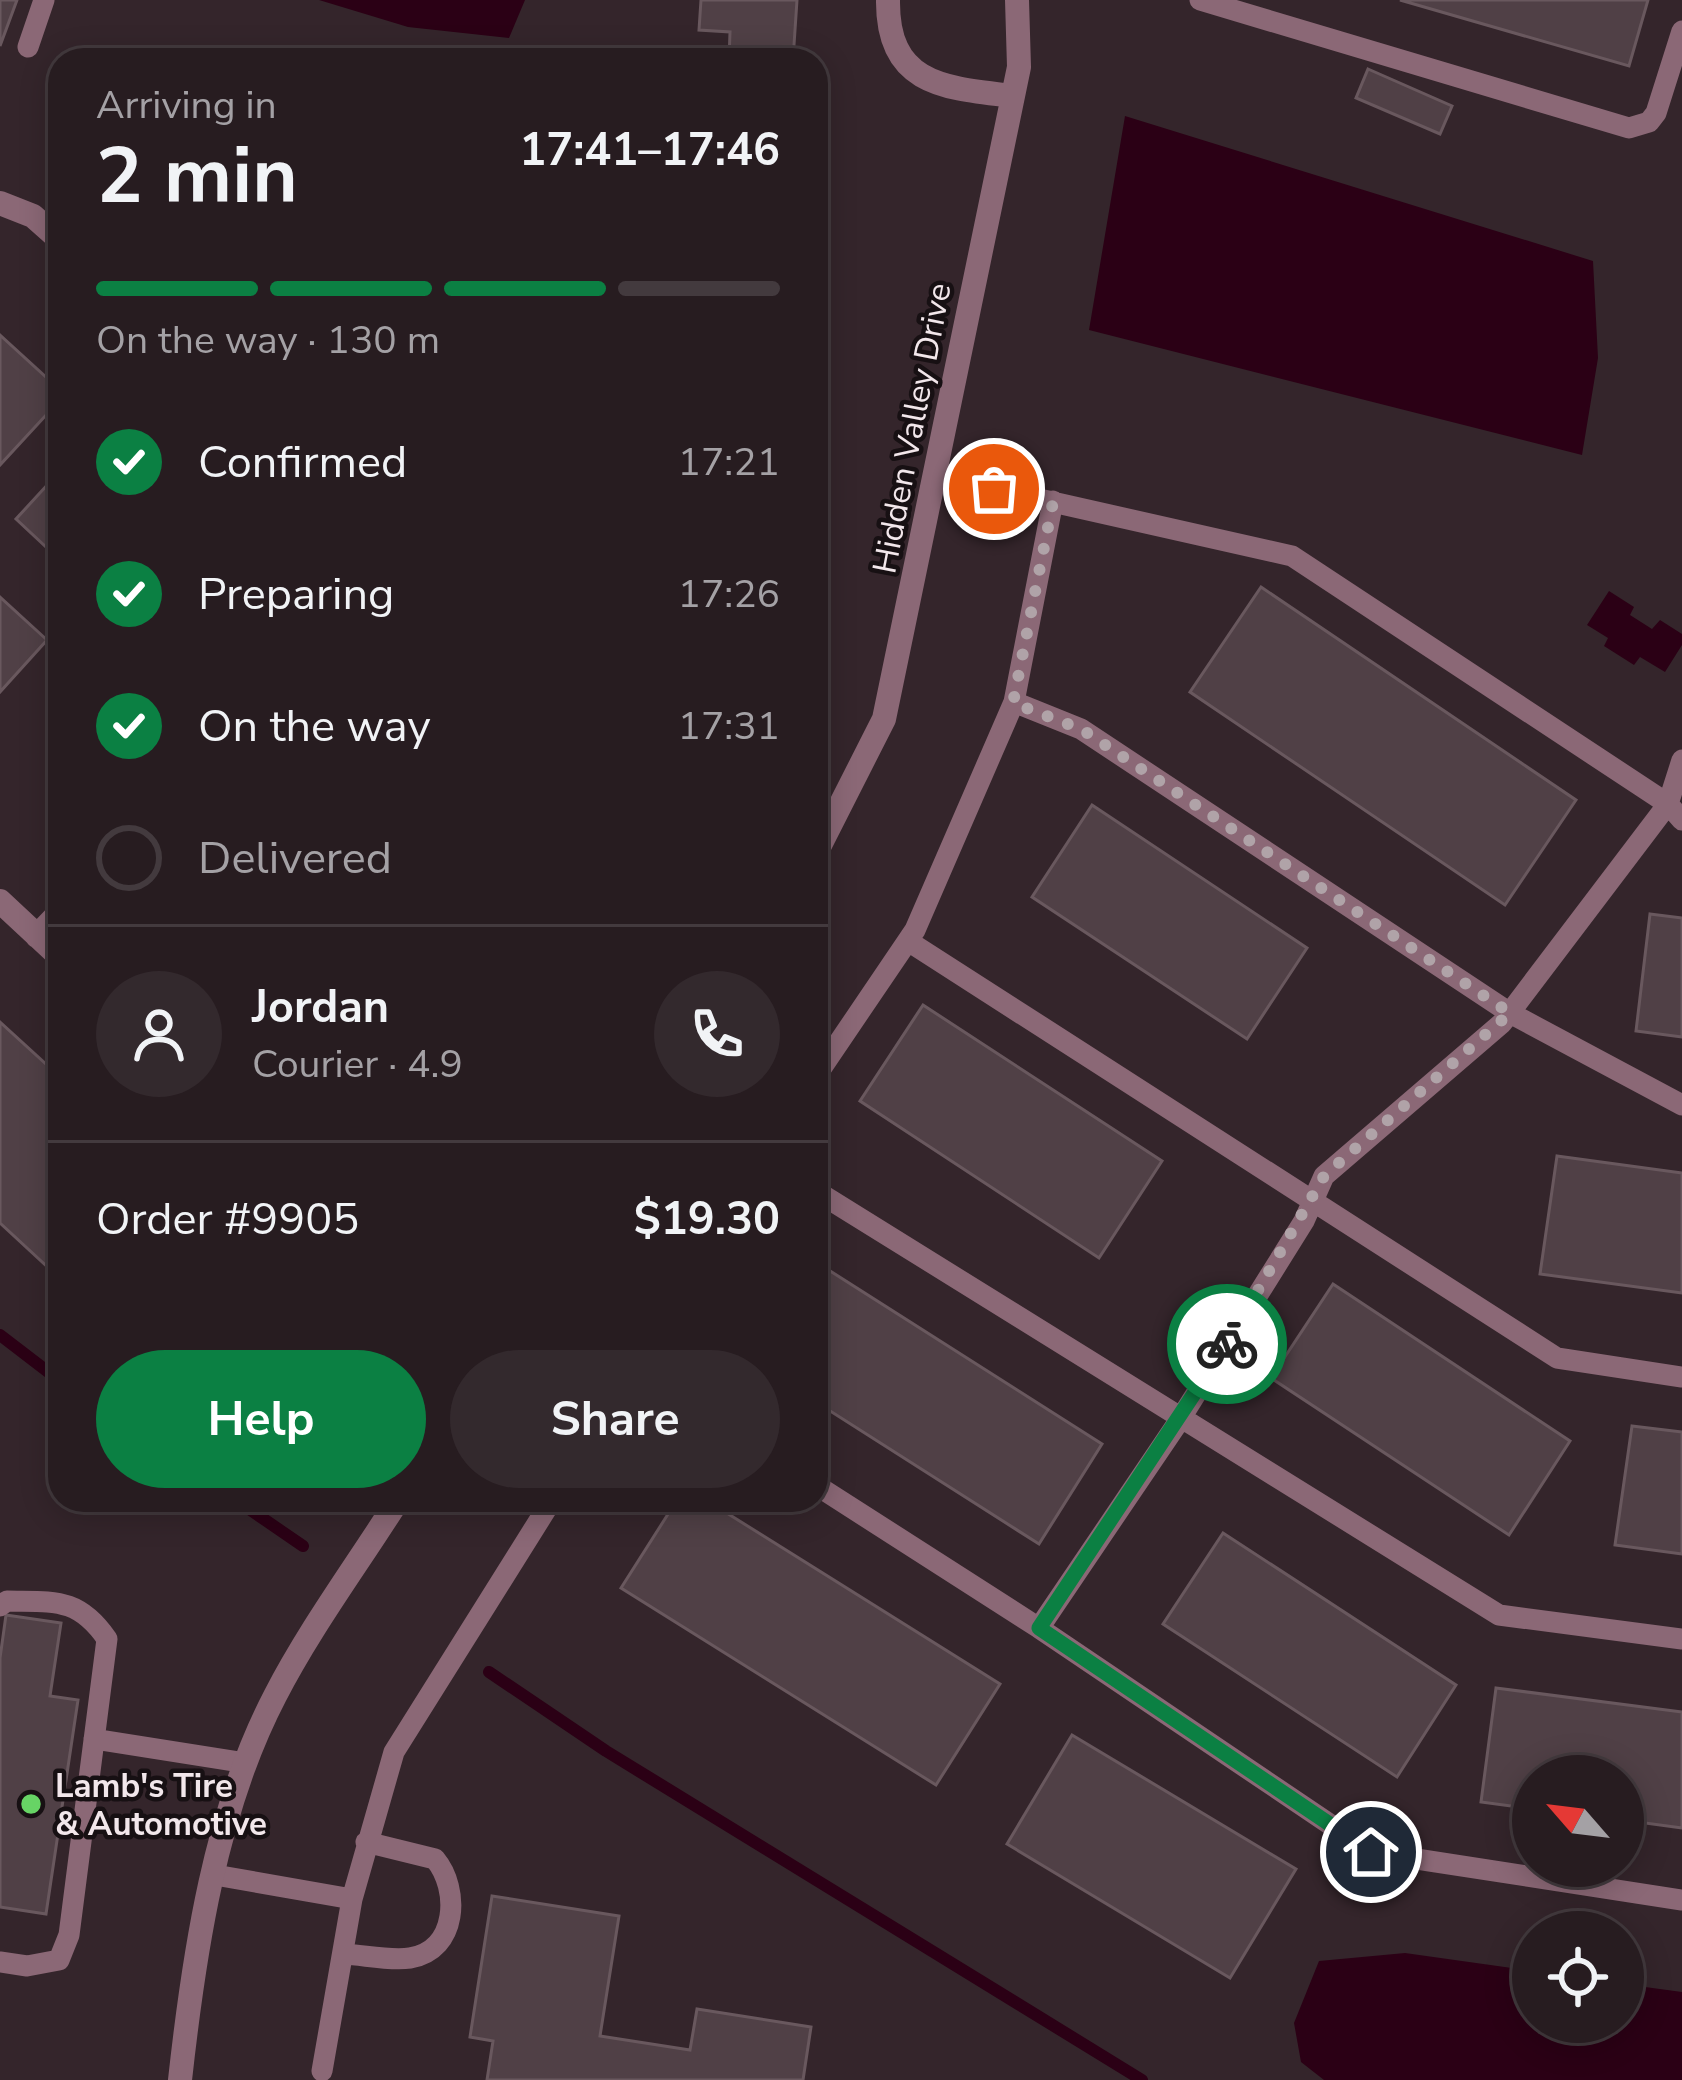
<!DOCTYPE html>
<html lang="en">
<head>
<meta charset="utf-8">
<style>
	:root { --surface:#271c20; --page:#33292d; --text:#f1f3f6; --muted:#a4a1a5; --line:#433a3e; --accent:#0b8043 }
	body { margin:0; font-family:"Nunito Sans",sans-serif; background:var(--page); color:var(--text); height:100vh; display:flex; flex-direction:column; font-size:45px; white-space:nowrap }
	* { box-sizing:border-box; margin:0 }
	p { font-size:39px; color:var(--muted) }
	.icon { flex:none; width:66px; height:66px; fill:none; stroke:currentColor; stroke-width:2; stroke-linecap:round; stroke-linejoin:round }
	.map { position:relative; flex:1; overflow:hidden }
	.details { position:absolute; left:48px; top:48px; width:780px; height:1464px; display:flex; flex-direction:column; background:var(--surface); border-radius:36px; box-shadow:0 6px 30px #0003,0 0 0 3px var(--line) }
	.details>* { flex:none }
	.needle { width:78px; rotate:298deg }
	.tools { position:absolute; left:1512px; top:1755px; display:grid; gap:24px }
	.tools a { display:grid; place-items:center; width:132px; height:132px; border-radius:50%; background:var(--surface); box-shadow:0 6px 30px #0003,0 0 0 3px var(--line); font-size:60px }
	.pin { position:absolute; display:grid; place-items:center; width:102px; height:102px; color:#fff; margin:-51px; border:6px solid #fff; border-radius:50%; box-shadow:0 3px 12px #0007 }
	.courier { position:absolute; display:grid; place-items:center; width:120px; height:120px; margin:-60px; border:9px solid #0b8043; border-radius:50%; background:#fff; color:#222; box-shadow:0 3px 15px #0007 }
	.headline em { font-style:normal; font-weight:700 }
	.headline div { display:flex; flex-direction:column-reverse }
	.headline { display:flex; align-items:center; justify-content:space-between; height:204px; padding:0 48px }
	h1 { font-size:78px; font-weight:700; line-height:90px }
	.bar { display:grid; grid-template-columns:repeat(4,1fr); gap:18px 12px; align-content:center; height:144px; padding:0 48px }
	.bar i { height:15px; border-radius:9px; background:var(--line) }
	.bar .on { background:var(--accent) }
	.bar p { grid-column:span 4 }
	.line { display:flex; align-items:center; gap:30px; padding:0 48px; border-top:3px solid var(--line) }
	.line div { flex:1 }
	.round { display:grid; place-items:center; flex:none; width:126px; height:126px; border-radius:63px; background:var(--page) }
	ol { padding:0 48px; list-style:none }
	li { display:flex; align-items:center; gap:36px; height:132px }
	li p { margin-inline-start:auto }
	li .icon { padding:12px; border-radius:50%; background:var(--accent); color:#fff; stroke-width:4 }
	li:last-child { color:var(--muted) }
	li i { width:66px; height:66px; border:6px solid var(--line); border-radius:50% }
	.button { display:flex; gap:24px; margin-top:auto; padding:24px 48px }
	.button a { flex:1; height:138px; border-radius:72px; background:var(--accent); color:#fff; font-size:48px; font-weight:700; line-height:138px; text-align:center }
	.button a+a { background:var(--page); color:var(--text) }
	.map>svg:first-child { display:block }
	.water { fill:#2b0015 }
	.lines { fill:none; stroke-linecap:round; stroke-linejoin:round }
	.stream { stroke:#2b0015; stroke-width:12 }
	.building { fill:#504046; stroke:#69585e; stroke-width:3 }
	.lane { stroke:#8b6876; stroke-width:21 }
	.street { stroke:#8b6876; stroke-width:24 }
	.done { stroke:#b0a3a8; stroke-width:12; stroke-dasharray:0 21.6 }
	.route { stroke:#0b8043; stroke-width:15 }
	.poi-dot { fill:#67d465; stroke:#171013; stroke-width:4.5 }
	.labels { text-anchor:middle; stroke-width:9; stroke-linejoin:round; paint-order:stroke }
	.street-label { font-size:33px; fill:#f2e7eb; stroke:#171013 }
	.poi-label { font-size:33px; font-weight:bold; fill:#f2e7eb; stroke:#171013; text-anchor:start }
</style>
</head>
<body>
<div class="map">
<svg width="1682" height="2080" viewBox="0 0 1682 2080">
	<rect width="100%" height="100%" fill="#34252b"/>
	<path class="water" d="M319,0h206l-16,38 -101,-11z
		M1125,116l468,145 5,97 -16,97 -493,-125z
		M1609,591l25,16 -4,8 22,14 8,-9 22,14v11l-17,27 -25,-15 -6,8 -30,-19 4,-8 -21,-13z
		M1405,1953l128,18v51h90v-38l59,8v88h-358l-23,-18 -7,-39 25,-62z"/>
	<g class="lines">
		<path class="stream" d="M0,1335l60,46
			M236,1500l67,46
			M489,1672l117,79 536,329"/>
	</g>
	<path class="building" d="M0,0h17l-17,46z
		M701,0h96l-4,60h-64l1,-28 -31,-2z
		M1400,0h248l-19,66z
		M1368,69l84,37 -12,28 -84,-36z
		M0,335l60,55v10l-60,65z
		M60,471v89l-44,-41z
		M1261,587l315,213 -71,105 -315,-213z
		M0,597l47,43 -47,52z
		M1092,805l215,143 -60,91 -215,-142z
		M1650,914l32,4v119l-46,-6z
		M923,1005l239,156 -63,97 -239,-157z
		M0,1022l60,55v187l-7,8 -53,-49z
		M1557,1156l125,17v120l-142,-19z
		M816,1262l286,182 -63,100 -223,-142z
		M1333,1284l237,157 -61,94 -238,-157z
		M1632,1426l50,6v122l-67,-9z
		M677,1500h29l294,184 -64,101 -315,-197z
		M1223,1533l233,152 -59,92 -234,-153z
		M6,1615l55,8 -11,73 28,4 -32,214 -46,-7v-249z
		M1496,1688l186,24v116l-59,-8v-44h-90v33l-52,-7z
		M1072,1735l224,134 -66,109 -223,-134z
		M492,1896l127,20 -19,120 90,14 7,-41 114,18 -8,53h-316l6,-39 -23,-4z"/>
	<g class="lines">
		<path class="lane" d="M1200,0l429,128 20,-6 7,-9 26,-82
			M28,47l16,-47
			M1014,702l67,27 429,284 172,92
			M1682,760l-14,44 14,16
			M908,941l649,417 125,19
			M816,1076l99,-146 99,-228 39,-201
			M816,1191l683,424 183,24
			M816,1485l223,143 140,-207 125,-200 20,-45 178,-153 166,-219 -376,-248 -355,-80
			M0,1606l7,-5c47,1 71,-4 100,38l-38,296 -10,25 -32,6 -27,-4
			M1039,1628l332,224 311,48
			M94,1739l152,24
			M215,1875l137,24 42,-147 158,-252
			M344,1954c20,1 46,7 66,4 48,-8 50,-69 25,-99l-69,-17
			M322,2071l30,-172"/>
		<path class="street" d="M888,0c-1,85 56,88 125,96
			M0,203l33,13 27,24
			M816,853l68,-134 135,-652 -2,-67
			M0,901l60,56
			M37,936l23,-24
			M180,2080c14,-127 35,-269 95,-384 35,-68 82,-131 123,-196"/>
	</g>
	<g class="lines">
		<path class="done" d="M994,489l59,13 -40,201 68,26 429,284 -186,163 -97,168"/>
		<path class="route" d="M1227,1344l-188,284 332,224"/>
	</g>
	<circle class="poi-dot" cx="31" cy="1804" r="12"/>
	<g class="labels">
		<g class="street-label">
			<text transform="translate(911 428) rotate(-79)" y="12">Hidden Valley Drive</text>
		</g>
		<g class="poi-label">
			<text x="55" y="1797">Lamb's Tire<tspan x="55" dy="38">&amp; Automotive</tspan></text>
		</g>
	</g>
</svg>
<div class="tools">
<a><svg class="needle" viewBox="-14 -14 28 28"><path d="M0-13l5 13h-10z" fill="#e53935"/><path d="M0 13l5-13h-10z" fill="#a4a1a5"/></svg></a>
<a><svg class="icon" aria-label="locate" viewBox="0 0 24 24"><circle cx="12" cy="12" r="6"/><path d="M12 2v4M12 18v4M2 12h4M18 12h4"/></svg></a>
</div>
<div class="pin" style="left:994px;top:489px;background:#ea580c"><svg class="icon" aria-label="bag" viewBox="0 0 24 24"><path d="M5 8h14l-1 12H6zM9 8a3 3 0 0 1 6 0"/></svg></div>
<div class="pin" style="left:1371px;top:1852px;background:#1f2937"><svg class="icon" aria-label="home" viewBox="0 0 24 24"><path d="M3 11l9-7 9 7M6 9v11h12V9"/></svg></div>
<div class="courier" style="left:1227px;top:1344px"><svg class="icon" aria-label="bike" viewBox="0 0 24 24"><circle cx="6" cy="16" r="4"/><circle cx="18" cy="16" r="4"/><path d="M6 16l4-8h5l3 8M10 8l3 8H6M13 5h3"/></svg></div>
<section class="details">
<div class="headline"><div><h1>2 min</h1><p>Arriving in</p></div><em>17:41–17:46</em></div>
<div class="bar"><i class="on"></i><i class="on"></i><i class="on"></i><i></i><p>On the way · 130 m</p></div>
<ol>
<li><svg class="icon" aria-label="check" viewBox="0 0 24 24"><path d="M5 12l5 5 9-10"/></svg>Confirmed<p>17:21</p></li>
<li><svg class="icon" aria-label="check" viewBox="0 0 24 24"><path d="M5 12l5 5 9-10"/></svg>Preparing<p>17:26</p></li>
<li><svg class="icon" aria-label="check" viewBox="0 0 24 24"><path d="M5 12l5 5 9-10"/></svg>On the way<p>17:31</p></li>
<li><i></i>Delivered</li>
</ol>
<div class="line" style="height:216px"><a class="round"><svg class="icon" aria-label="person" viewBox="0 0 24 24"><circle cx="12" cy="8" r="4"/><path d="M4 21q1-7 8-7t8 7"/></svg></a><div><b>Jordan</b><p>Courier · 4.9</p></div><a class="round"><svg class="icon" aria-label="phone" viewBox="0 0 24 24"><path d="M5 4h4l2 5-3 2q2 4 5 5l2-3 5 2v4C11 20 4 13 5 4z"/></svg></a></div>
<div class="line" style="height:156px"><div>Order #9905</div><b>$19.30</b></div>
<div class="button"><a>Help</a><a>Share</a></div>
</section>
</div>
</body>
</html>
